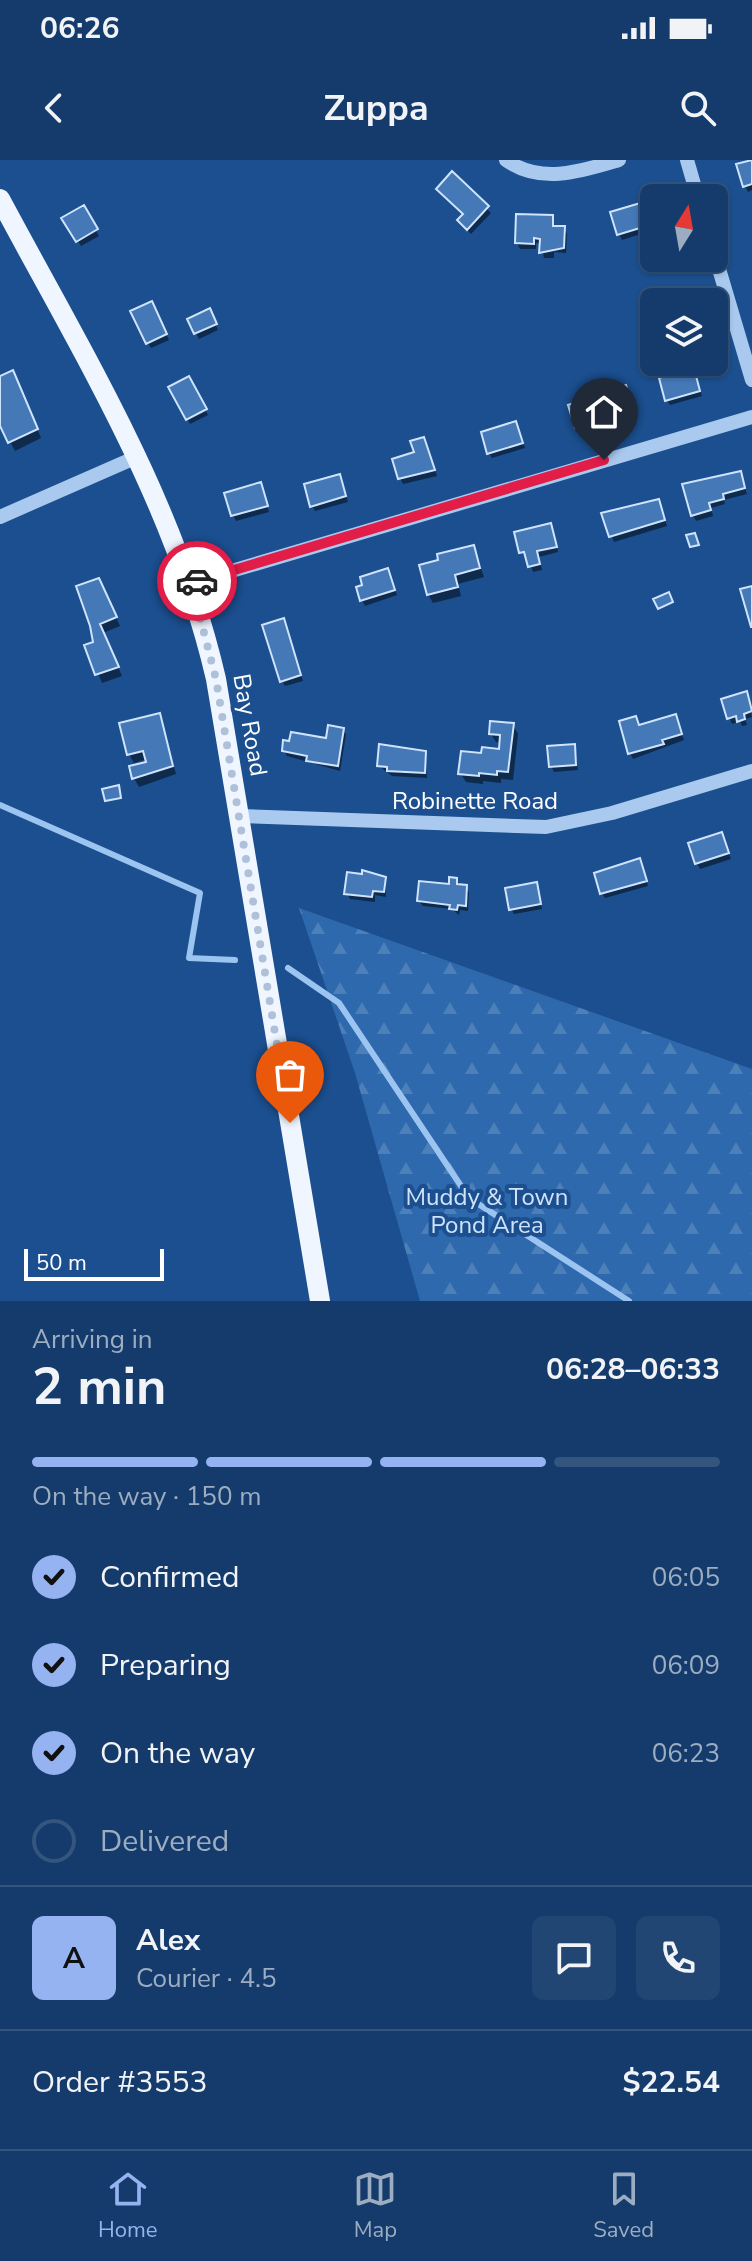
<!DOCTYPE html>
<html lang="en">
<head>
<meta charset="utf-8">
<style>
	:root { --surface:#143b6b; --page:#214673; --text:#f1f3f6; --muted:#9dadc1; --line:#33557e; --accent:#95b2f1 }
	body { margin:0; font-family:"Nunito Sans",sans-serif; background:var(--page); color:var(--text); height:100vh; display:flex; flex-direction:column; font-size:30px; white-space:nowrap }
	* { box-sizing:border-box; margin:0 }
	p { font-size:26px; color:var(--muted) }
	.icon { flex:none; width:44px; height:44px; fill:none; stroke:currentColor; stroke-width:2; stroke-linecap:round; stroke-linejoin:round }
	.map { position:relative; height:1141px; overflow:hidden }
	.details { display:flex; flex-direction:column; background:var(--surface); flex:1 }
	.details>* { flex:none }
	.needle { width:52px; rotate:11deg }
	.fabs { position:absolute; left:640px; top:24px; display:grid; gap:16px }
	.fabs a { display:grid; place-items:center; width:88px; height:88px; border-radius:12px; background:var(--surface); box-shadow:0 2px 6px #0004,0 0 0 2px var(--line); font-size:40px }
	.scale { position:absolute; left:24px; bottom:20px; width:140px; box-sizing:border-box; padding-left:8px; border:4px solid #fff; border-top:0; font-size:22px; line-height:28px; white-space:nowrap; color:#fff; -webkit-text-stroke:6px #1b4f8f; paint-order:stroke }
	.pin { position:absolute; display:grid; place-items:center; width:68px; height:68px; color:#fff; margin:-82px -34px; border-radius:50% 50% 50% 0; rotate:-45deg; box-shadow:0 0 8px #0007 }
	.pin .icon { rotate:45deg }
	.courier { position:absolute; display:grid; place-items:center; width:80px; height:80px; margin:-40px; border:6px solid #e11d48; border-radius:50%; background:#fff; color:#222; box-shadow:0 2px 10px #0007 }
	.overview em { font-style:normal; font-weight:700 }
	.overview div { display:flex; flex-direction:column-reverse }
	.overview { display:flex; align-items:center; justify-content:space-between; height:136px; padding:0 32px }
	h1 { font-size:52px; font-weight:700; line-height:60px }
	.bar { display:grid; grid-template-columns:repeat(4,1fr); gap:12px 8px; align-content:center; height:96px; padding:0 32px }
	.bar i { height:10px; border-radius:6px; background:var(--line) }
	.bar .selected { background:var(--accent) }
	.bar p { grid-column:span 4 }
	.line { display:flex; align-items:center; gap:20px; padding:0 32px; border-top:2px solid var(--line) }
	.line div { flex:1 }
	.round { display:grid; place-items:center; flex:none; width:84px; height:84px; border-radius:12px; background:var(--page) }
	ol { padding:0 32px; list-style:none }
	li { display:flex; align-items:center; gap:24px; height:88px }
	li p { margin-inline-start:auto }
	li .icon { padding:8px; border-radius:50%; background:var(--accent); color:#111; stroke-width:4 }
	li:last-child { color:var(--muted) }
	li i { width:44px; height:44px; border:4px solid var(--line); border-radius:50% }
	.status { display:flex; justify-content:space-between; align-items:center; height:56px; padding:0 40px; background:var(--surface); direction:ltr }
	.status svg { height:22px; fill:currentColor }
	header { display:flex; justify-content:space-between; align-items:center; height:104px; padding:0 32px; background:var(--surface); font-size:36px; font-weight:700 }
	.tabs { display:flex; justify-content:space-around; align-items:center; height:112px; border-top:2px solid var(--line); background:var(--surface); font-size:22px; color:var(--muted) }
	.tabs a { display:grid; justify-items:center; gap:4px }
	.tabs .selected { color:var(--accent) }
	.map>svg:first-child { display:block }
	.forest { fill:url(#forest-firs) }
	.shadow { fill:#0007 }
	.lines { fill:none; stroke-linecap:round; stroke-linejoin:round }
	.stream { stroke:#9cc4f0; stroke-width:6 }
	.building { fill:#4478b7; stroke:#cfe3fa; stroke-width:2 }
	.minor { stroke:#a9c9ee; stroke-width:14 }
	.major { stroke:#f0f6ff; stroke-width:20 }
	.done { stroke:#afc1d8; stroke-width:8; stroke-dasharray:0 14.4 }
	.route { stroke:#e11d48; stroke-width:10 }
	.labels { text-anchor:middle; stroke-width:8; stroke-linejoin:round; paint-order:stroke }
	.street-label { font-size:24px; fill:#fff; stroke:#1b4f8f }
	.park-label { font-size:24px; fill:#cfe3fa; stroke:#1b4f8f }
</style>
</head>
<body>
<div class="status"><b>06:26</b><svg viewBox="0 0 49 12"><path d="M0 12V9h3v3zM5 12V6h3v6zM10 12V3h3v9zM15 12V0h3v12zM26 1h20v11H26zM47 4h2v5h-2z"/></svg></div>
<header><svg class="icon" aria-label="back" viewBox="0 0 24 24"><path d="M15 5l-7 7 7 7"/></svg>Zuppa<svg class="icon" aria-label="search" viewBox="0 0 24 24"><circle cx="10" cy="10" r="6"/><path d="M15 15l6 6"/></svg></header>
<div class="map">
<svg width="752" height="1141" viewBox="0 0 752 1141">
	<defs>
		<pattern id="forest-firs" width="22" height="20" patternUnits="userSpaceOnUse" patternTransform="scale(2)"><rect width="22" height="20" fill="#2e69ad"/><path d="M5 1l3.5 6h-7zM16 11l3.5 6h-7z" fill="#4d80b9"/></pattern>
	</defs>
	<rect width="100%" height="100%" fill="#1b4f8f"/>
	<path class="forest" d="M299,748l453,161v232h-332l-65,-228z"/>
	<path class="shadow" d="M752,1v29l-4,2 -3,-6z
		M452,14l39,39 -20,21 -12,-13 5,-6 -25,-26z
		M654,43v36l-6,2 -4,-8 -22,7 -3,-6z
		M83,48l16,28 -18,10 -17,-27z
		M552,57l3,11h9l3,6 -1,19 -12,-1v6h-10l-3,-15h-5v6h-16l-3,-6z
		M151,144l18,36 -18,8 -3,-5z
		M212,156l6,14 -19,9 -9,-19z
		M696,216l6,20 -32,9 -3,-5z
		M0,218l17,3 24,57 -26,13 -15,-29z
		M188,219l20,36 -18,9 -19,-36z
		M634,249l2,8 -54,19 -4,-7z
		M515,263l10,25 -33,10 -3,-5z
		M426,284l11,32 -34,8 -3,-6z
		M740,313l7,21 -23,6 1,4 -14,4 2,8 -17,5 -3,-6z
		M342,321l6,21 -33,9 -3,-5z
		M263,330l6,22 -33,9 -3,-6z
		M637,344l2,3h22l6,19 -53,16 -10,-28z
		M553,371l5,21 -19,5 3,13 -9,2 -5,-15 -7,-5z
		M473,387l11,30 -26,7 3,12 -28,7 -5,-9z
		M388,410l9,25 -32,11 -3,-6z
		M103,429l17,37 -17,7 19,43 -20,7 -15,-37 9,-3z
		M286,466l17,55 -18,5 -3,-5z
		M746,533l6,24 -7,2 2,6 -5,1 -2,-5 -8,3 -9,-23z
		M159,555l17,59 -37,13 -5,-9 14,-15 -1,-4 -13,4 -5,-9z
		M675,557l9,23 -51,19 -3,-6 9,-26z
		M513,565l5,9 -5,46 -12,-1v4l-18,-2v3l-17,-2 -5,-8 22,-19 17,-4 1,-8 -5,-1 -5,-8z
		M343,570l3,5 -6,36 -53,-15 -3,-5 44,-11z
		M574,586l4,24 -24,2 -3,-6z
		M425,593l2,25 -35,-2 -13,-10z
		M724,680l7,19 -31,10 -3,-6z
		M642,705l6,21 -43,12 -3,-5z
		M349,714h24l12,5 1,18 -11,-2v7l-25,-3 -3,-6z
		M456,720l13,12 -1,19 -8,-1 -1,5 -7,-6 -29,-3 -4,-5 32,-15z
		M536,724l6,25 -28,5 -3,-5z"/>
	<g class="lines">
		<path class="stream" d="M0,645l200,88 -11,65 46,2
			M288,808l51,35 130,195 160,103"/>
	</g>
	<path class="building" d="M752,0v24l-9,3 -7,-23z
		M452,11l37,35 -22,24 -10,-10 6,-6 -27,-25z
		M647,41l7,1v31l-11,4 -3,-9 -23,7 -7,-23z
		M84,45l14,24 -22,13 -15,-24z
		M516,54l37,1v11h12l-1,22 -25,5 1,-14 -6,-1v6l-19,-1z
		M152,141l15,33 -21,10 -16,-33z
		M210,148l7,16 -23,10 -7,-15z
		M694,208l6,23 -35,10 -6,-23z
		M13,210l25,59 -30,14 -8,-17v-50z
		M189,216l18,33 -21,11 -18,-33z
		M602,223l3,9 21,-7 7,23 -58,20 -7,-23 20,-6 -3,-11z
		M516,261l7,22 -36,11 -6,-22z
		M424,277l11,33 -37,9 -6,-20 22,-7 -4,-11z
		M741,311l4,17 -22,6 1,5 -15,4 2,7 -20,6 -9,-32z
		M340,314l6,22 -36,11 -6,-23z
		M261,322l7,24 -37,10 -7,-23z
		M659,339l6,21 -56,17 -8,-24z
		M551,363l6,24 -20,4 3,13 -12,3 -4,-15 -5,1 -5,-21z
		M695,373l4,12 -9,2 -4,-12z
		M474,385l6,23 -25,7 3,12 -31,8 -8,-30 19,-5 -1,-6z
		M388,408l7,22 -35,11 -4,-14 6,-2 -2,-8z
		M99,418l18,39 -17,7 19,43 -24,8 -11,-30 9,-3 -3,-16 -14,-40z
		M752,426v41h-1l-11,-38z
		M669,432l4,10 -15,7 -5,-10z
		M284,458l17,57 -21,7 -18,-57z
		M747,531l5,20 -8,3 1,5 -8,3 -1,-6 -9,3 -6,-20z
		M160,553l13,53 -41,13 -3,-13 17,-4 -3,-11 -16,4 -8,-32z
		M676,554l6,20 -20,6 2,4 -36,10 -9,-33 17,-5 3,9z
		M490,561l24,2 -6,49 -11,-1v4l-18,-2v3l-21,-2 3,-23 20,2 1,-6 17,2 1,-14 -11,-1z
		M328,565l16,3 -6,38 -32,-5 1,-5 -25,-5 1,-11 6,1 2,-9 35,6z
		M379,584l47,7 -1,22 -38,-2v-4l-10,-1z
		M575,584l1,21 -27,2 -2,-21z
		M119,625l2,13 -16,3 -3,-12z
		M722,672l7,21 -34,11 -7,-21z
		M640,698l7,23 -47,13 -6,-21z
		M362,710l24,7 -2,15 -11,-1 -1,6 -28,-3 3,-22 15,2z
		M449,717l8,1v6l10,1 -1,21 -8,-1 -1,5 -8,-1 1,-4 -33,-4 2,-20 30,3z
		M537,722l4,22 -32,6 -4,-22z"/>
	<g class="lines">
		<path class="minor" d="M506,0c35,25 76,11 113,0
			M687,0l11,38
			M714,92l38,128
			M0,357l139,-61
			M191,423l561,-166
			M239,656l307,11 66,-14 140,-42"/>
		<path class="major" d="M0,39c85,159 175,303 216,480l104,622"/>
	</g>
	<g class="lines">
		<path class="done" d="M197,421l-6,2 25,96 74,444"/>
		<path class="route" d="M197,421l407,-121"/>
	</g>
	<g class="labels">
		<g class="street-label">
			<text transform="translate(250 565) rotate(80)" y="8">Bay Road</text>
			<text x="475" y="649">Robinette Road</text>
		</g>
		<g class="park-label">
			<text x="487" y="1045">Muddy &amp; Town<tspan x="487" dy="28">Pond Area</tspan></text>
		</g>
	</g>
</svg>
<div class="fabs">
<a><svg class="needle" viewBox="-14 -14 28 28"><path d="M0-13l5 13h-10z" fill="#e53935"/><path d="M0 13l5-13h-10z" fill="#9dadc1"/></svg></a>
<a><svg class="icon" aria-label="layers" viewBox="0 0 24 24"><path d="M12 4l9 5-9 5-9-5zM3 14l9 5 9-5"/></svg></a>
</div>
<div class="scale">50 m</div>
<div class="pin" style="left:290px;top:963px;background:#ea580c"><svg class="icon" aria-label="bag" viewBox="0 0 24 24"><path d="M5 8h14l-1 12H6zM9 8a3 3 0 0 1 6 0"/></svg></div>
<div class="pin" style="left:604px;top:300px;background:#1f2937"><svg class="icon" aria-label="home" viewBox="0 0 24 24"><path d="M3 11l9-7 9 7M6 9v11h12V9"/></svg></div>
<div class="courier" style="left:197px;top:421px"><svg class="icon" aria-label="car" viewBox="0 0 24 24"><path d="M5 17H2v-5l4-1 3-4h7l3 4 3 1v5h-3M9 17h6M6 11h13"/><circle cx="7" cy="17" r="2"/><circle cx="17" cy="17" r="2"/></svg></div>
</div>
<section class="details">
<div class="overview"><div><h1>2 min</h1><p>Arriving in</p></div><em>06:28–06:33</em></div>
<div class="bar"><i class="selected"></i><i class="selected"></i><i class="selected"></i><i></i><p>On the way · 150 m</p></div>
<ol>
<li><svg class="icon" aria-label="check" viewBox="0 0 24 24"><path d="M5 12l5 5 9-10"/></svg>Confirmed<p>06:05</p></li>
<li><svg class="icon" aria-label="check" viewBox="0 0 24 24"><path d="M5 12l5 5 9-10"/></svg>Preparing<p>06:09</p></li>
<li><svg class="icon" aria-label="check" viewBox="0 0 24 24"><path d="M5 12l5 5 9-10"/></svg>On the way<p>06:23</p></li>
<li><i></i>Delivered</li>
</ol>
<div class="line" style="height:144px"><b class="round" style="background:var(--accent);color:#111">A</b><div><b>Alex</b><p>Courier · 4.5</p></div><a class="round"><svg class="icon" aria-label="chat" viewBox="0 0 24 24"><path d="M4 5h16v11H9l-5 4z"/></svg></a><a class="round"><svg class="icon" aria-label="phone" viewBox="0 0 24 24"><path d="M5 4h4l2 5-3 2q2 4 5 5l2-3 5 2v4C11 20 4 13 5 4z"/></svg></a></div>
<div class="line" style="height:104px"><div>Order #3553</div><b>$22.54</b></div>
</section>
<nav class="tabs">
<a class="selected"><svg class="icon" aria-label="home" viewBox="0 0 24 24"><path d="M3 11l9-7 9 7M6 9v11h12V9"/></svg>Home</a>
<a><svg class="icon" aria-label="map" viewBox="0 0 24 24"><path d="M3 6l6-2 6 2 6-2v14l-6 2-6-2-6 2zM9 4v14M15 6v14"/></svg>Map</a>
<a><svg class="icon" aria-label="saved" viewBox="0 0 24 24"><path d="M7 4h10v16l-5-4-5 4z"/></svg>Saved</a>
</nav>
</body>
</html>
